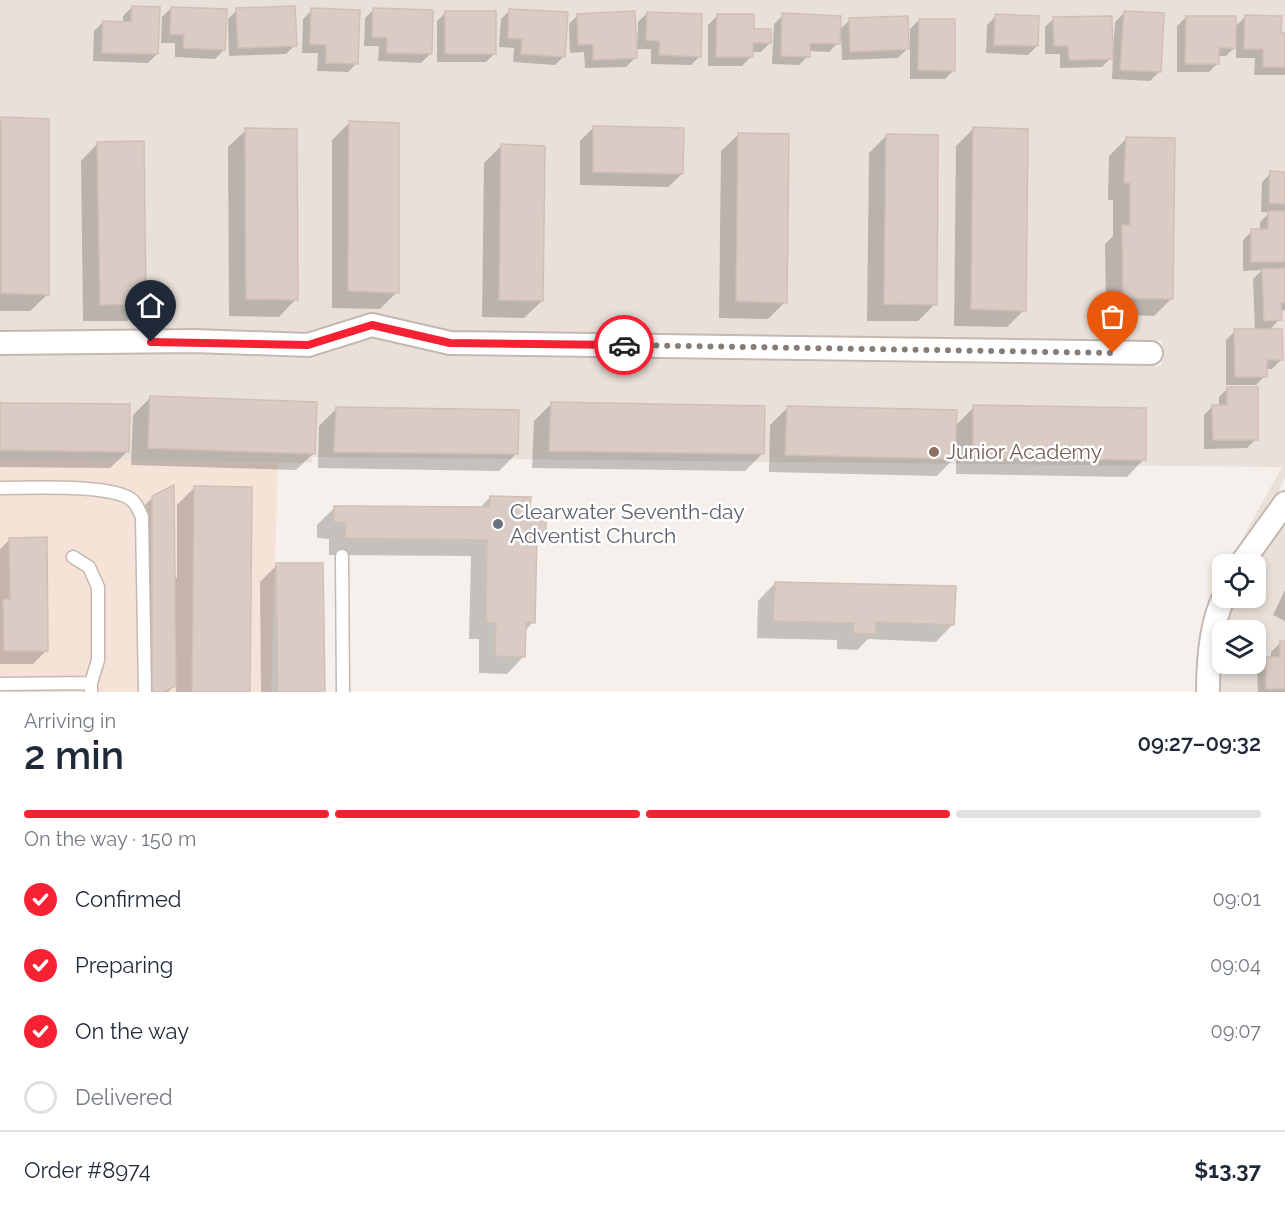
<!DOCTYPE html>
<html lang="en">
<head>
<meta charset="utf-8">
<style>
	:root { --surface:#fff; --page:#f2f2f3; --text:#1f2937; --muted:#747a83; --line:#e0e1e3; --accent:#f62133 }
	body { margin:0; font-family:Raleway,sans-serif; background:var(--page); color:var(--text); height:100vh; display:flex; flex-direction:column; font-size:22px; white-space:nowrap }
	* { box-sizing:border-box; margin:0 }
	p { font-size:20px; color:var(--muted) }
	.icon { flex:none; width:33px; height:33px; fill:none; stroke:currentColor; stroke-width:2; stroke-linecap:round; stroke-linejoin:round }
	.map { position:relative; height:692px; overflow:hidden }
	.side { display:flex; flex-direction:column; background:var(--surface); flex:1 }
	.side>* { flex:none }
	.controls { position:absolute; left:1212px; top:554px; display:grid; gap:12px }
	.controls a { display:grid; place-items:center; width:54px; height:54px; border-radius:12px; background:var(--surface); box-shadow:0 3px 9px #0003; font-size:30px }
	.pin { position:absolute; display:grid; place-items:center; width:51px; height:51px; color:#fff; margin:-62px -26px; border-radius:50% 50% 50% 0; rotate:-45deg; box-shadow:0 0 6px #0007 }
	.pin .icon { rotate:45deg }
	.courier { position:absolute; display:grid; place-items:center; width:60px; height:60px; margin:-30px; border:4px solid #f62133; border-radius:50%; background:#fff; color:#222; box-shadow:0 2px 8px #0007 }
	.overview em { font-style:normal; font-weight:600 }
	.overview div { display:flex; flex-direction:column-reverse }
	.overview { display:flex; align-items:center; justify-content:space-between; height:102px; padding:0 24px }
	h1 { font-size:39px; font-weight:600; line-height:45px }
	.bar { display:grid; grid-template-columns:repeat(4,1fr); gap:9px 6px; align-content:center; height:72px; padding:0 24px }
	.bar i { height:8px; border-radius:4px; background:var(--line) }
	.bar .current { background:var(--accent) }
	.bar p { grid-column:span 4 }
	.line { display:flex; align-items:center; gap:15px; padding:0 24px; border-top:2px solid var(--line) }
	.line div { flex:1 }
	ol { padding:0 24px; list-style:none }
	li { display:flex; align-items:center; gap:18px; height:66px }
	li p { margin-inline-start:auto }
	li .icon { padding:6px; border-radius:50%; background:var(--accent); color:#fff; stroke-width:4 }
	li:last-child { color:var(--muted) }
	li i { width:33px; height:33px; border:3px solid var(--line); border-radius:50% }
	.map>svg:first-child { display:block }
	.residential { fill:#e9e0d9 }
	.commercial { fill:#f6e2d7 }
	.shadow { fill:#0003 }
	.building { fill:#daccc4; stroke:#d2bfb4; stroke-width:1.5 }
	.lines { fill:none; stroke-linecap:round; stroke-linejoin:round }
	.service-casing { stroke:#c4b8b1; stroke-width:15 }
	.minor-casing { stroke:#c4b8b1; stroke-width:26 }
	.service { stroke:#fff; stroke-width:12 }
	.minor { stroke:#fff; stroke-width:22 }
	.done { stroke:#867d77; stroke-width:6; stroke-dasharray:0 10.8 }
	.route { stroke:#f62133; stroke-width:8 }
	.education-dot { fill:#8d6e63; stroke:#fff; stroke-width:2 }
	.worship-dot { fill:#6b7280; stroke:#fff; stroke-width:2 }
	.labels { text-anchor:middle; stroke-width:5; stroke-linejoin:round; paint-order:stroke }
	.education-label { font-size:21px; fill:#785e54; stroke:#fff; text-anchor:start }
	.worship-label { font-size:21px; fill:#5b616d; stroke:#fff; text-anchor:start }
</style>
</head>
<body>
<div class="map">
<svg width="1285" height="692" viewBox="0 0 1285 692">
	<rect width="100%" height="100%" fill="#f5f0eb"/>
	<path class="residential" d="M0,0h1285v477l-10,22 -43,58 50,-90 -970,-10v6l-312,-4v-104l194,-1 114,4 65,-20 77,18 711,10 1,-25 -711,-10 -77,-18 -67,20 -113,-4 -194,1z
		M1285,523v169h-66v-21l3,-22v14h34v-33h-30l2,-17 8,-16h20l-1,-33z"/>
	<path class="commercial" d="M0,459l278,4 -7,229h-271z"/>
	<path class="shadow" d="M132,7l25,47 -9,9 -55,-2 1,-30 9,-9 20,1v-7z
		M171,8l53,42 -9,9 -40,-2v-14h-14l1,-26z
		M374,9l56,45 -9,9 -43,-2 1,-15h-15l1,-28z
		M237,10l58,35 -9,9 -57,2 -1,-37z
		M312,10l45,53 -9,9 -31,-1 1,-18h-16l1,-34z
		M510,10l54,46 -9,9 -42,-3 1,-14 -15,-1 2,-28z
		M446,12l49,41 -9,9h-49v-41z
		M647,13l53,43 -9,9 -40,-1v-15h-14l1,-27z
		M1124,13l35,59 -9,9 -38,-2 1,-23 -11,11 -42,1v-14h-15v-27l9,-9 59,35 2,-31z
		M578,15l57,43 -9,9 -41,1 -1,-16 -14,1 -1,-29z
		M783,15l55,16 12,-11 57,29 -9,9 -56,2 -1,-26h-3v9l-9,9 -20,-1 -1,5 -9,9 -27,-1 2,-40z
		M717,16l53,27 -9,9h-9l-1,5 -9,9h-34v-41z
		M996,16l41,30 -9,9 -42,-2 1,-28z
		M1186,17l49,10 10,-10 35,17h5v41h-31l1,-17h-19v-12l-10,10h-8v7l-9,9h-32v-46z
		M919,20l35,50 -9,9h-35v-50z
		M2,119l46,175 -18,17h-30v-190z
		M349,123l48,169 -17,17 -48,-1v-168z
		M594,127l88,47 -14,13 -88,-2v-44z
		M974,128l50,182 -17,17 -53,-1 2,-180z
		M246,130l50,169 -17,18 -50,-1 -1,-169z
		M739,134l46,168 -17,17 -49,-1 2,-167z
		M886,136l49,168 -17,17h-51l2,-168z
		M1127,138l45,160 -18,18 -48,-2 -1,-70 8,-8v-36h-5l1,-44z
		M98,143l47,160 -18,18h-44l-2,-160z
		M501,146l41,155 -18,17 -42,-1 2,-154z
		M1271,173h14v137l-5,1v8l-11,11 12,30 -9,9h-7v7l-9,9h-30v-45l9,-9h20l-2,-52 9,-9 -19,1v-31l9,-9h8v-9l10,-10h-9l1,-30z
		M1228,388l28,51 -9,9 -43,1v-34l9,-9h6v-9z
		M150,398l164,55 -18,17 -165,-5 2,-50z
		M0,404l128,47 -18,17 -110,-1z
		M551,404l211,50 -17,17 -213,-3 2,-47z
		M974,407l170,52 -17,18 -171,-3v-18l-19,20 -168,-4 1,-47 17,-17 168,18z
		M336,409l180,45 -17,17 -181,-3 1,-42z
		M195,487l55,1 -2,204h-72v-8l-8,8h-29v-181l14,-14 21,81h3v-73z
		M490,497l39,12 15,25 -9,9 -2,79 -8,9 -1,25 -17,18 -28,-1v-34h-10l2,-83 -142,-1v-16l-12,-1v-13l17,-17 145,1z
		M10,539l37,111 -14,14h-33v-115z
		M322,564l1,128h-62l-1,-110 17,-17z
		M775,583l178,41 -17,18 -68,-3 -11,11 -20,-1v-9l-80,-2 1,-37z
		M1285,590v31l-12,-6z
		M1285,642v50h-27l-1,-24 9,-9h5v-7l9,-9z"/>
	<path class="building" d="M132,6l28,1 -2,47 -56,-1 1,-32 28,1z
		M295,6l2,40 -59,2 -2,-40z
		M171,7l56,2 -2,41 -42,-2 1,-13 -14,-1z
		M311,8l49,2 -2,54 -32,-1v-18l-16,-1z
		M373,8l60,2 -1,44 -45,-1v-15l-15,-1z
		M509,9l59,3 -3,45 -44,-3 1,-15 -14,-1z
		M445,11h51v43h-51z
		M635,11l2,47 -44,2v-16l-15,1 -1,-31z
		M1124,11l40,2 -3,59 -41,-2z
		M647,12l55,2 -1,43 -42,-2 1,-14 -14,-1z
		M782,13l59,3 -1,28 -30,-1v14l-29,-1z
		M717,14h37v15h17v14h-18v14h-37z
		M995,14l44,2 -1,30 -44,-1z
		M1245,15l37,1 -1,17h4v34h-22v-18h-19z
		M908,16l1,33 -59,3 -1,-34z
		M1112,16l1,43 -44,1 -1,-14h-14l-1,-29z
		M1186,16h50v32h-17v16h-34z
		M919,19h36v52l-37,-1z
		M1,117l48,2v176l-48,-2z
		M349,121l50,2v170l-51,-2z
		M593,126l91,2 -1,46 -90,-2z
		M973,127l55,2 -2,182 -55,-2z
		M245,128l52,1 1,171 -52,-1z
		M738,133l51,1 -2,169 -51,-2z
		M886,134l52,1 -1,170 -53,-1z
		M1126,137l49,1 -2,161 -50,-1 -1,-73h8v-42h-6z
		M144,141l2,163 -46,1 -3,-163z
		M501,144l44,2 -2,155 -44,-1z
		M1270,171l15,1v32l-16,-1z
		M1268,211h17v51h-34v-33h17z
		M1285,268v34l-4,1 1,17 -18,1 -2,-52z
		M1234,329h48l1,31h-16v17h-32z
		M1227,387h31v53h-45l-1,-35h15z
		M150,396l167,6 -2,52 -167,-6z
		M551,402l214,4 -1,48 -215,-3z
		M0,403l130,1 -1,48 -129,-2z
		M973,405l173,3v52l-173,-2z
		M787,406l170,4 -2,49 -170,-4z
		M336,407l183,3 -1,44 -184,-2z
		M174,485l2,201 -14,6h-10v-196z
		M194,486l58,1 -2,205h-58z
		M490,496l41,1 -1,11h16v27l-9,-1 -2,89 -9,-1 -1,35 -30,-1 1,-33 -10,-1 1,-82 -142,-2 1,-16h-12v-16l155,1z
		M47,537l1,114h-44l-1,-52h7l-1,-61z
		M276,563h47l2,129h-47z
		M775,582l181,4 -2,39 -78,-3v12l-23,-1 1,-10 -81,-2z
		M1280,641h5v48h-19v-32h14z"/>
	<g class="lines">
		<defs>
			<path id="service" d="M0,488c30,0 105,-4 129,10 7,4 10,12 13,19l3,175
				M342,556l1,136
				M73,557l16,10 9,20v73l-7,23v9
				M0,684l91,-1"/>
			<path id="minor" d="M0,343l194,-2 114,4 64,-20 78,18 701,10
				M1241,564l44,-61
				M1208,692c0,-29 3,-69 16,-95"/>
		</defs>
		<use href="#service" class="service-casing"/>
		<use href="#minor" class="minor-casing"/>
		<use href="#service" class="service"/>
		<use href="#minor" class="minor"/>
	</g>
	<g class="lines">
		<path class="done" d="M624,345l489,8"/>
		<path class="route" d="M151,342l157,3 64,-20 78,18 174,2"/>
	</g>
	<circle class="education-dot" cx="934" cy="452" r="6"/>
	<circle class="worship-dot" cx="498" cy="524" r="6"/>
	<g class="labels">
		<g class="education-label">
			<text x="946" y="459">Junior Academy</text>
		</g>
		<g class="worship-label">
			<text x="510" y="519">Clearwater Seventh-day<tspan x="510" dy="24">Adventist Church</tspan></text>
		</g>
	</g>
</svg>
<div class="controls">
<a><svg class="icon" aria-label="locate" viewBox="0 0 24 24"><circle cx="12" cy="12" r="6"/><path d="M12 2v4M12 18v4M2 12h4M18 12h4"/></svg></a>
<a><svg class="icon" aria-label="layers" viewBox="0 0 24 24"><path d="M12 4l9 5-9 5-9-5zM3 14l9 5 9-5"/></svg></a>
</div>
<div class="pin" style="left:1113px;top:353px;background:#ea580c"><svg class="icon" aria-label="bag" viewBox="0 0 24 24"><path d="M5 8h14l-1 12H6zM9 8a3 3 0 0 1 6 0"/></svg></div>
<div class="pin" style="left:151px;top:342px;background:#1f2937"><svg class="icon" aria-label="home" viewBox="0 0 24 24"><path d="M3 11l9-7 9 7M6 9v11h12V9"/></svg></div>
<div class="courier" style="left:624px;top:345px"><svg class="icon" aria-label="car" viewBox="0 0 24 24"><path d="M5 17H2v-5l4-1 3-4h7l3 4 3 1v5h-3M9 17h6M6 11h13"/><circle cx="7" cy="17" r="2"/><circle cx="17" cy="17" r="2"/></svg></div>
</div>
<section class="side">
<div class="overview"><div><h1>2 min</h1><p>Arriving in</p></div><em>09:27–09:32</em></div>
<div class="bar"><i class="current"></i><i class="current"></i><i class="current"></i><i></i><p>On the way · 150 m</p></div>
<ol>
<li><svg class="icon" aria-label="check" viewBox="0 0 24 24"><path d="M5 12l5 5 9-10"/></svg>Confirmed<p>09:01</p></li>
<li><svg class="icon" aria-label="check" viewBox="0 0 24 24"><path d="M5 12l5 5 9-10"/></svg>Preparing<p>09:04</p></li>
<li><svg class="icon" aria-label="check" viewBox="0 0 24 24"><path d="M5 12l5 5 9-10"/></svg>On the way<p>09:07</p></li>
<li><i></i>Delivered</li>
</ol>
<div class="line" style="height:78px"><div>Order #8974</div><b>$13.37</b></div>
</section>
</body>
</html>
